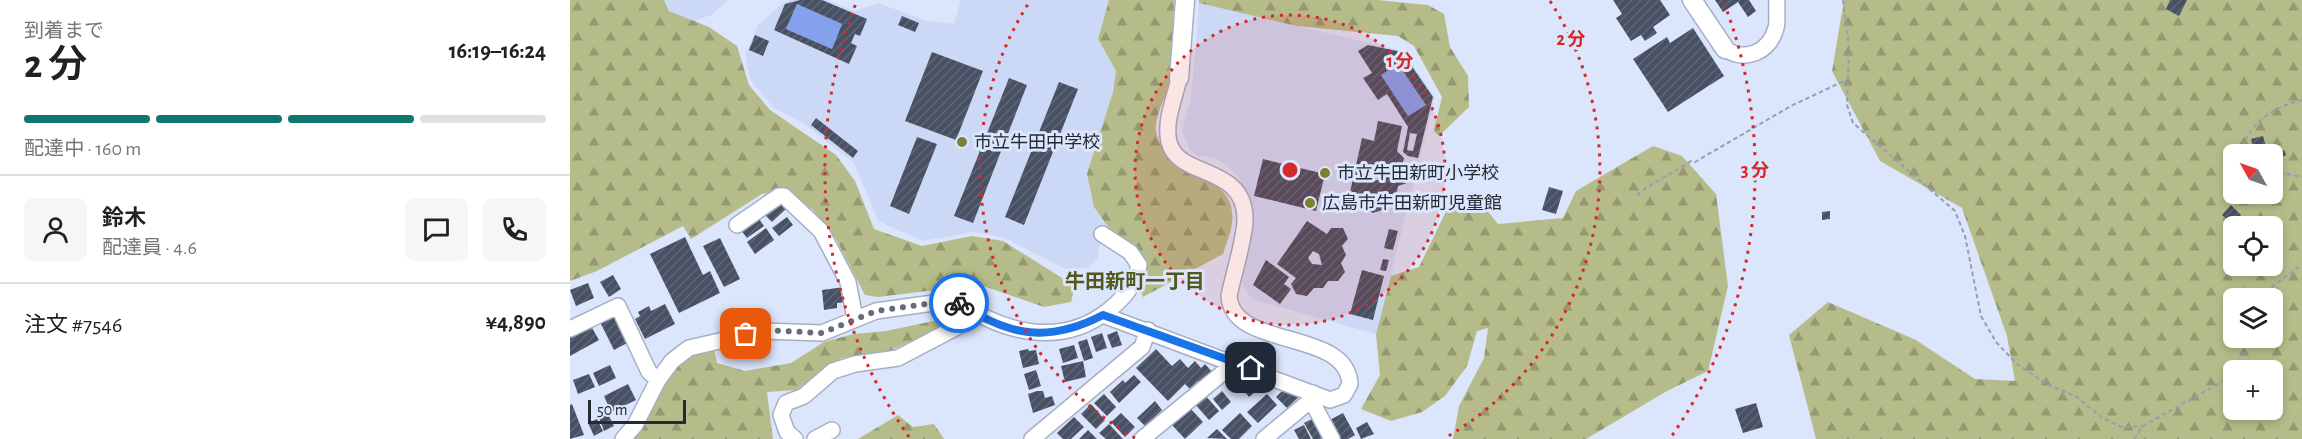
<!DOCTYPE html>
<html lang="ja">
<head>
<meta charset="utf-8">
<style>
	:root { --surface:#fff; --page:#f6f6f6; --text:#202124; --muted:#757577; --line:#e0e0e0; --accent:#0f766e }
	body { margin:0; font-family:"Alegreya Sans","Noto Sans JP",sans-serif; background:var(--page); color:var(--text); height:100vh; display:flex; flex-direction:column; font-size:22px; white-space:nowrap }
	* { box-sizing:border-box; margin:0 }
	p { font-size:20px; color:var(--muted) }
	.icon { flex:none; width:33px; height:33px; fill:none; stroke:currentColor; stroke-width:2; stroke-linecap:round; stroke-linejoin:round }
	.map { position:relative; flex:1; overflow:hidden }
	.side { display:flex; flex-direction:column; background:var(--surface); width:570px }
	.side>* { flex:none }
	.needle { width:39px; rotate:310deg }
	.tools { position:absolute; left:1653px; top:144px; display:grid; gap:12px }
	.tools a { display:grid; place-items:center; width:60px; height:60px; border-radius:9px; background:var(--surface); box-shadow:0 3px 9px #0003; font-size:30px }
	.scale { position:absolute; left:18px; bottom:15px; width:98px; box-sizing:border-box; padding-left:6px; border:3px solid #252931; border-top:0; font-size:16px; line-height:21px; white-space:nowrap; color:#252931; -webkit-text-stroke:4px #dbe5fb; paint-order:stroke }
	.pin { position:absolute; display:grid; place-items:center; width:51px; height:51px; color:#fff; margin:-26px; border-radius:12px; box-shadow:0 3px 9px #0006 }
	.courier { position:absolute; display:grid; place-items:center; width:60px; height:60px; margin:-30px; border:4px solid #1a73e8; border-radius:50%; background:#fff; color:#222; box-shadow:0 2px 8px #0007 }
	.overview em { font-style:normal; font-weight:600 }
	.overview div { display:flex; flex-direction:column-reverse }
	.overview { display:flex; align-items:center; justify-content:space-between; height:102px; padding:0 24px }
	h1 { font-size:39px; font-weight:600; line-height:45px }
	.bar { display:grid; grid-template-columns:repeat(4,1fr); gap:9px 6px; align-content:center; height:72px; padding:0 24px }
	.bar i { height:8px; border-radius:4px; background:var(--line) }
	.bar .selected { background:var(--accent) }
	.bar p { grid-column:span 4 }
	.line { display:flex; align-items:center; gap:15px; padding:0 24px; border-top:2px solid var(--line) }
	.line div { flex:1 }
	.round { display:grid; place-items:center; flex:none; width:63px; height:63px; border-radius:9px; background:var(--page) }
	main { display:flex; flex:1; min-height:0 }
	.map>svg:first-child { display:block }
	.built { fill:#ccd9f6 }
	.forest { fill:url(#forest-firs); fill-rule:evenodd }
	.water { fill:#83a1ec }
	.building { fill:url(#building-hatch); fill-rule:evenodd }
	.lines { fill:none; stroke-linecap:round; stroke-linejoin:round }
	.minor-casing { stroke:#a5aec4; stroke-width:18 }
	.tertiary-casing { stroke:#a5aec4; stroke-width:21 }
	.path { stroke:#969eaf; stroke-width:2; stroke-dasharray:4.5 3; stroke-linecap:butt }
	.minor { stroke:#fff; stroke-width:15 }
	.tertiary { stroke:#fff; stroke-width:18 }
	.done { stroke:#656b78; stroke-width:6; stroke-dasharray:0 10.8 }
	.route { stroke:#1a73e8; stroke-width:8 }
	.ring { fill:none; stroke:#d62828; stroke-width:3; stroke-dasharray:3 6 }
	.poi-dot { fill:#7b812c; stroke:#dbe5fb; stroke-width:2 }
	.labels { text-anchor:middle; stroke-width:6; stroke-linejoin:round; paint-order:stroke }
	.poi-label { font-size:18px; fill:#252931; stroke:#dbe5fb; text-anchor:start }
	.neighbourhood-label { font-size:20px; font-weight:bold; fill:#53571d; stroke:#dbe5fb }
	.centre { fill:#d62828; stroke:#dbe5fb; stroke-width:3 }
	.ring-label { font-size:18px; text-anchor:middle; font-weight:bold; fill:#d62828; stroke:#dbe5fb; stroke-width:6; stroke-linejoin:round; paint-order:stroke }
</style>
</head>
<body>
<main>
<section class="side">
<div class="overview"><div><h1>2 分</h1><p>到着まで</p></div><em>16:19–16:24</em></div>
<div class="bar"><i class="selected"></i><i class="selected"></i><i class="selected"></i><i></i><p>配達中 · 160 m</p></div>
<div class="line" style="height:108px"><a class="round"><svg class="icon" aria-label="person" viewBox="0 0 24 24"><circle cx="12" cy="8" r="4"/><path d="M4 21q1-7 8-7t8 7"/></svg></a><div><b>鈴木</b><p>配達員 · 4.6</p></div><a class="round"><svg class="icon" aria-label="chat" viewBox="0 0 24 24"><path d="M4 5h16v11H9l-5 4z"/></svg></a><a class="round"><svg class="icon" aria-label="phone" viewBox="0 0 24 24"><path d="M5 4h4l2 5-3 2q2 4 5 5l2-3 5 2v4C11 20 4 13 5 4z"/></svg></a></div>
<div class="line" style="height:78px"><div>注文 #7546</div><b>¥4,890</b></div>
</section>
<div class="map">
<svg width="1732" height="439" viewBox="0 0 1732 439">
	<defs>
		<pattern id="forest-firs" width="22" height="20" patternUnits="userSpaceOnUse" patternTransform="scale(1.5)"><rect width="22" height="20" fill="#b6bc89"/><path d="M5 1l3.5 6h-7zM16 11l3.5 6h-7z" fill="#949971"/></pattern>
		<pattern id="building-hatch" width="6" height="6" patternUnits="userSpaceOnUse" patternTransform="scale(1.5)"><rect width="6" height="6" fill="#485063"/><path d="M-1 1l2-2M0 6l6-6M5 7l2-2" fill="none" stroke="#606676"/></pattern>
	</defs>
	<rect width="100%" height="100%" fill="#dbe5fb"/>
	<path class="built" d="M94,0h65l-18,15 -20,7 -22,-11z
		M220,0h36l29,11 23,-8 47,17 29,4 7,-24h148l-11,39 18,32 -22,136 15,21 -10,19 -1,11 -9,10 -24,1 -60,-31 -31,-6 -51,9 -45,-20 -24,-58 -52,-41 -28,-14 -23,-27 -6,-26 13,-30 26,-23z
		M629,3l204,48 32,46 -59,237 -121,-34 -8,-7 -5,-11 11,-59 -6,-29 -7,-15 -12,-12 -12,-9 -18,-2 -8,-6 -8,-19 9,-32z"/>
	<path class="forest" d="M0,0h94l5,11 40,16 28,19 12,39 21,25 66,45 19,26 19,48 48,17 50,-10 31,5 72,45 -4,16 -27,5 -72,-25 -28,7 -66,8 -13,-2 -29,-56 -23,-29 -29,-20 -22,4 -71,45 -8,-13 -86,45 -27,10z
		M539,0h65c-1,27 1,66 -7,91 -4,11 -13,29 -11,40 9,48 83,39 76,92 -1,10 -6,21 -9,31l-80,43 -4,-12 5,-21 -6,-16 -29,-20 -15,-21 -7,-33 26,-82 3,-21 -18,-32z
		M629,0h178l51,5 16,9 6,33 18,29 1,31 -30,29 -5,-5 8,-34 -28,-51 -16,-10 -101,-10 -98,-23z
		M1274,0h458v439h-486l-27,-104 39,-33 88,38 59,39 40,2 -8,-45 -45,-128 -82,-47 -48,-90zM1664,154h38v40h-38zM1664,226h38v40h-38zM1664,298h38v40h-38zM1664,370h38v40h-38z
		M1083,146l29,10 34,38 12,92 -20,85 -41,20 -81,48h-133l6,-33 25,-48 4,-30 -11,3 -10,35 -22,30 -23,16 -31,9 -30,-12 19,-34 -4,-41 15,-58 28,-9 34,-70 19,-5 26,32 65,-6 13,-27z
		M373,319l6,5 -66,30 -41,4 -46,32 -29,2 6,47h-140c20,-20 30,-73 53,-84 9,-3 20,-4 28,-7l3,15 28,8 46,-8 33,-21 30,-8 32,-3z
		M328,415l15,12 21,-3 10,15h-86z"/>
	<path class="water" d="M227,4l45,20 -10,25 -46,-20z
		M828,64l28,41 -18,11 -27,-41z"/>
	<path class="building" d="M230,0h22l45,19 -7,17 -5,-2 -4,9 6,3 -8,18 -75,-34 11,-26zM227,4l45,20 -10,25 -46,-20z
		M1043,0h47l10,15 -17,12 4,6 -12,8 -4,-6 -10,6 -15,-23 6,-4z
		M1145,0h34l7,11 -8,6 -10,-15 -15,10z
		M1600,0h17l-8,16 -13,-7z
		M332,16l17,7 -4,9 -17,-7z
		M1123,28l31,48 -56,36 -35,-53 34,-22 3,6z
		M185,35l14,6 -6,15 -14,-6z
		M798,45l34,7 31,45 -15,61 -10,-2 -5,-4 5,-25 -21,-33 -9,6 -15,-22 9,-5 -14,-22zM828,64l28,41 -18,11 -27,-41zM840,133l7,1 -4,17 -6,-1z
		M362,52l51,19 -27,69 -51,-19z
		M439,78l18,7 -54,138 -19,-7z
		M489,82l19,7 -54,136 -19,-8z
		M246,118l42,33 -5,7 -42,-33z
		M808,121l24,5 -5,25 7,7 -2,9 7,5 -2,11 -9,3 -2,10 -9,3 -2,10 -12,4 -11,-8 1,-5 -14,-3 13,-59 12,3zM807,164l10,7 -1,6 -12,4z
		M1693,136l5,18h-13l-4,-15z
		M347,137l20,7 -28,70 -19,-8z
		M1714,150l2,5 -12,6 -2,-6z
		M693,159l62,15 -9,37 -62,-15z
		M979,187l14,4 -7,23 -14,-4z
		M208,199l9,9 -15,14 -8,-8z
		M1661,205l10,10 -8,10 -11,-10z
		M1260,211v8l-8,1v-8z
		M187,216l7,10 -17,12 -7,-9z
		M217,217l6,8 -14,11 -7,-8z
		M737,221l20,13 4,-6h12l5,11 -6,7 4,9 -5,8 4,9 -7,9h-10l-5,7h-9l-7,8 -11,-2 -5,-10 5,-6 -19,-14zM743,251l6,3 3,11 -10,-1 -4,-6z
		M196,228l8,12 -19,14 -8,-12z
		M819,229l9,2 -5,19 -9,-2z
		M115,237l18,38 7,-4 10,22 -41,20 -29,-59z
		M150,238l20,41 -16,8 -21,-41z
		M813,259l6,1 -3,11 -6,-1z
		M696,260l23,17 -5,7 7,5 -11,15 -27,-19z
		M792,270l22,6 -11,44 -23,-6z
		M43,275l8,14 -12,8 -9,-15z
		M18,283l6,15 -18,8 -6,-16z
		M275,287l2,15 -10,1v5l-13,2 -2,-20z
		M95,304l10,20 -30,15 -10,-20 5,-3 -2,-4 11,-6 2,5z
		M45,311l16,30 -17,9 -15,-30z
		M21,326l8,14 -29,16v-19z
		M547,331l5,14 -10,3 -5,-13z
		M532,333l5,15 -11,4 -5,-15z
		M517,339l6,19 -9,3 -6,-19z
		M504,345l4,13 -15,5 -4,-14z
		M458,349l1,2 7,-1 3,14 -16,4 -4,-17z
		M586,349l16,17 8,-7 8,9 7,-7 6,7 4,-4 9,10 -12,11 -4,-4 -8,8 -5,-5 -17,17 -32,-33z
		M513,361l3,16 -21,5 -4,-16z
		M40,365l6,13 -17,8 -6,-13z
		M466,370l5,16 -12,4 -5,-16z
		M19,374l6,13 -17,7 -5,-14z
		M682,374l10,12 -13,11 -10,-12z
		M564,375l7,7 -22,21 -9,-11 13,-12 2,3z
		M58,384l8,16 -25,12 -7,-16z
		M718,385l11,12 -12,11 -11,-11z
		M467,391h6l2,7 7,-2 3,9 -22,8 -5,-19z
		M652,391l9,11 -9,8 -9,-11z
		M534,394l12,13 -9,9 -13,-13z
		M634,394l15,17 -10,9 -15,-17z
		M697,394l10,11 -19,18 -11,-11z
		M585,401l7,9 -17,16 -8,-8z
		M1186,403l7,24 -20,6 -8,-24z
		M2,404l12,31 -14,4v-34z
		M521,404l14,16 -9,9 -15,-15z
		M620,408l13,14 -18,17 -13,-14z
		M551,413l14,14 -10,10 -14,-15z
		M670,413l12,13 -13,13h-8l-9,-9z
		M773,413l12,22 -7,4h-10l-10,-18z
		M38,414l6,12 -10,5 -5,-13z
		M504,417l10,10 -13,12h-8l-6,-6z
		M744,418l10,19 -4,2h-7l-9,-16z
		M27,419l6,12 -9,5 -6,-13z
		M797,422l7,12 -13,5 -5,-11z
		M539,424l14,15h-17l-7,-6z
		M734,425l7,14h-12l-5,-9z
		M647,429l10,10 -20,-1z
		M518,430l9,9h-18z"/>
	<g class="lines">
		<defs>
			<path id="minor" d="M1155,49c20,13 44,4 51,-21 2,-8 0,-19 1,-28
				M167,225l42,-29h5l37,35 27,51 7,37
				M533,315l227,85 14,-5 6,-11c-3,-56 -118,-34 -121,-88 4,-21 16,-57 16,-77 0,-55 -67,-40 -76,-77 -5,-21 6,-44 10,-64
				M0,329l48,-23 31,66 9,8
				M741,400l21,39
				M53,439l12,-14 23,-45 14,-19 17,-13 74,-17 59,2 54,-22 79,-11c47,32 105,49 154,10 16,-13 26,-25 30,-45l-9,-13 -28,-18
				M225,439l-8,-7 -6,-17 5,-12 18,-7 29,-25 22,-7 43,-6 59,-31 15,-15
				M245,439l17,-9
				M462,439l110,-92 6,-17
				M572,439l83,-68 5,-11
				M694,439l47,-39 2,-7"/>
			<path id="tertiary" d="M1122,0l33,49
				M609,78l6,-78"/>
		</defs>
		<use href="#minor" class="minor-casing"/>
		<use href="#tertiary" class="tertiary-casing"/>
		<path class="path" d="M1273,0l6,47 -2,58 6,18 102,88 10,25 16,80 15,26 21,22 28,19 32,14 24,20 20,10 22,-1
			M1670,154c8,-30 32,-47 62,-54
			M1702,171l30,6
			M1067,195c16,-14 36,-21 54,-34l4,1 96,-56 55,-26
			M1691,298l13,-13 28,-20
			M1669,370l3,-2 3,-30
			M1564,439l9,-13 91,-51"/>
		<use href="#minor" class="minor"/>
		<use href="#tertiary" class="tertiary"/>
	</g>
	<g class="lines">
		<path class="done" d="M176,334l17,-4 59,3 54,-22 79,-11 4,3"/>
		<path class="route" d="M389,303c51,34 90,40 144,12l148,53"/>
	</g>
	<circle cx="720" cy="170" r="155" fill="#d62828" fill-opacity=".12"/>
	<g class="ring">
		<circle cx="720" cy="170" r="155"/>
		<path d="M565 438A310 310 0 0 1 460 1M980 1A310 310 0 0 1 875 438"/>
		<path d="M339 437A465 465 0 0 1 286 3M1154 3A465 465 0 0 1 1101 437"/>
	</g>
	<g class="poi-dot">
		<circle cx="392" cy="142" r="6"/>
		<circle cx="755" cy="173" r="6"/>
		<circle cx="740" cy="203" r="6"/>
	</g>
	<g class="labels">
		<g class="poi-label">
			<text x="404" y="148">市立牛田中学校</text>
			<text x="767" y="179">市立牛田新町小学校</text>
			<text x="752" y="209">広島市牛田新町児童館</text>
		</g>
		<g class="neighbourhood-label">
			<text x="565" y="288">牛田新町一丁目</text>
		</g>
	</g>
	<circle cx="720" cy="170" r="9" class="centre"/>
	<g class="ring-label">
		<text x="1001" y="45">2 分</text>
		<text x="830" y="67">1 分</text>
		<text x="1185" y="176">3 分</text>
	</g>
</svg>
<div class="tools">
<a><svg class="needle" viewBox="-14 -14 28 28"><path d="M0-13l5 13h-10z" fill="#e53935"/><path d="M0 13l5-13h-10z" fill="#757577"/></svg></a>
<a><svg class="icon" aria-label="locate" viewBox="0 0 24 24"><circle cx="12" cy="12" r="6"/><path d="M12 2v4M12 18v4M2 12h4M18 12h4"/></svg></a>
<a><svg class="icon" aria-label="layers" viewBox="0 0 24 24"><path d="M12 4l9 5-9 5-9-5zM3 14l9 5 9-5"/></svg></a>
<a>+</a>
</div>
<div class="scale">50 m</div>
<div class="pin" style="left:176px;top:334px;background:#ea580c"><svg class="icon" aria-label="bag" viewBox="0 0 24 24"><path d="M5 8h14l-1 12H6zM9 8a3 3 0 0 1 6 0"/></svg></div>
<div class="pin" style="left:681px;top:368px;background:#1f2937"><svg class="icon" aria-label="home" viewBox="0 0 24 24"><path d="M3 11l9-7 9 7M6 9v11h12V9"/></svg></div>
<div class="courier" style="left:389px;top:303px"><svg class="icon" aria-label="bike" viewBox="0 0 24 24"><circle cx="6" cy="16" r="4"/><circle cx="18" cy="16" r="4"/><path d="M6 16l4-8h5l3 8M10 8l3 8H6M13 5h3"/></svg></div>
</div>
</main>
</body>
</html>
